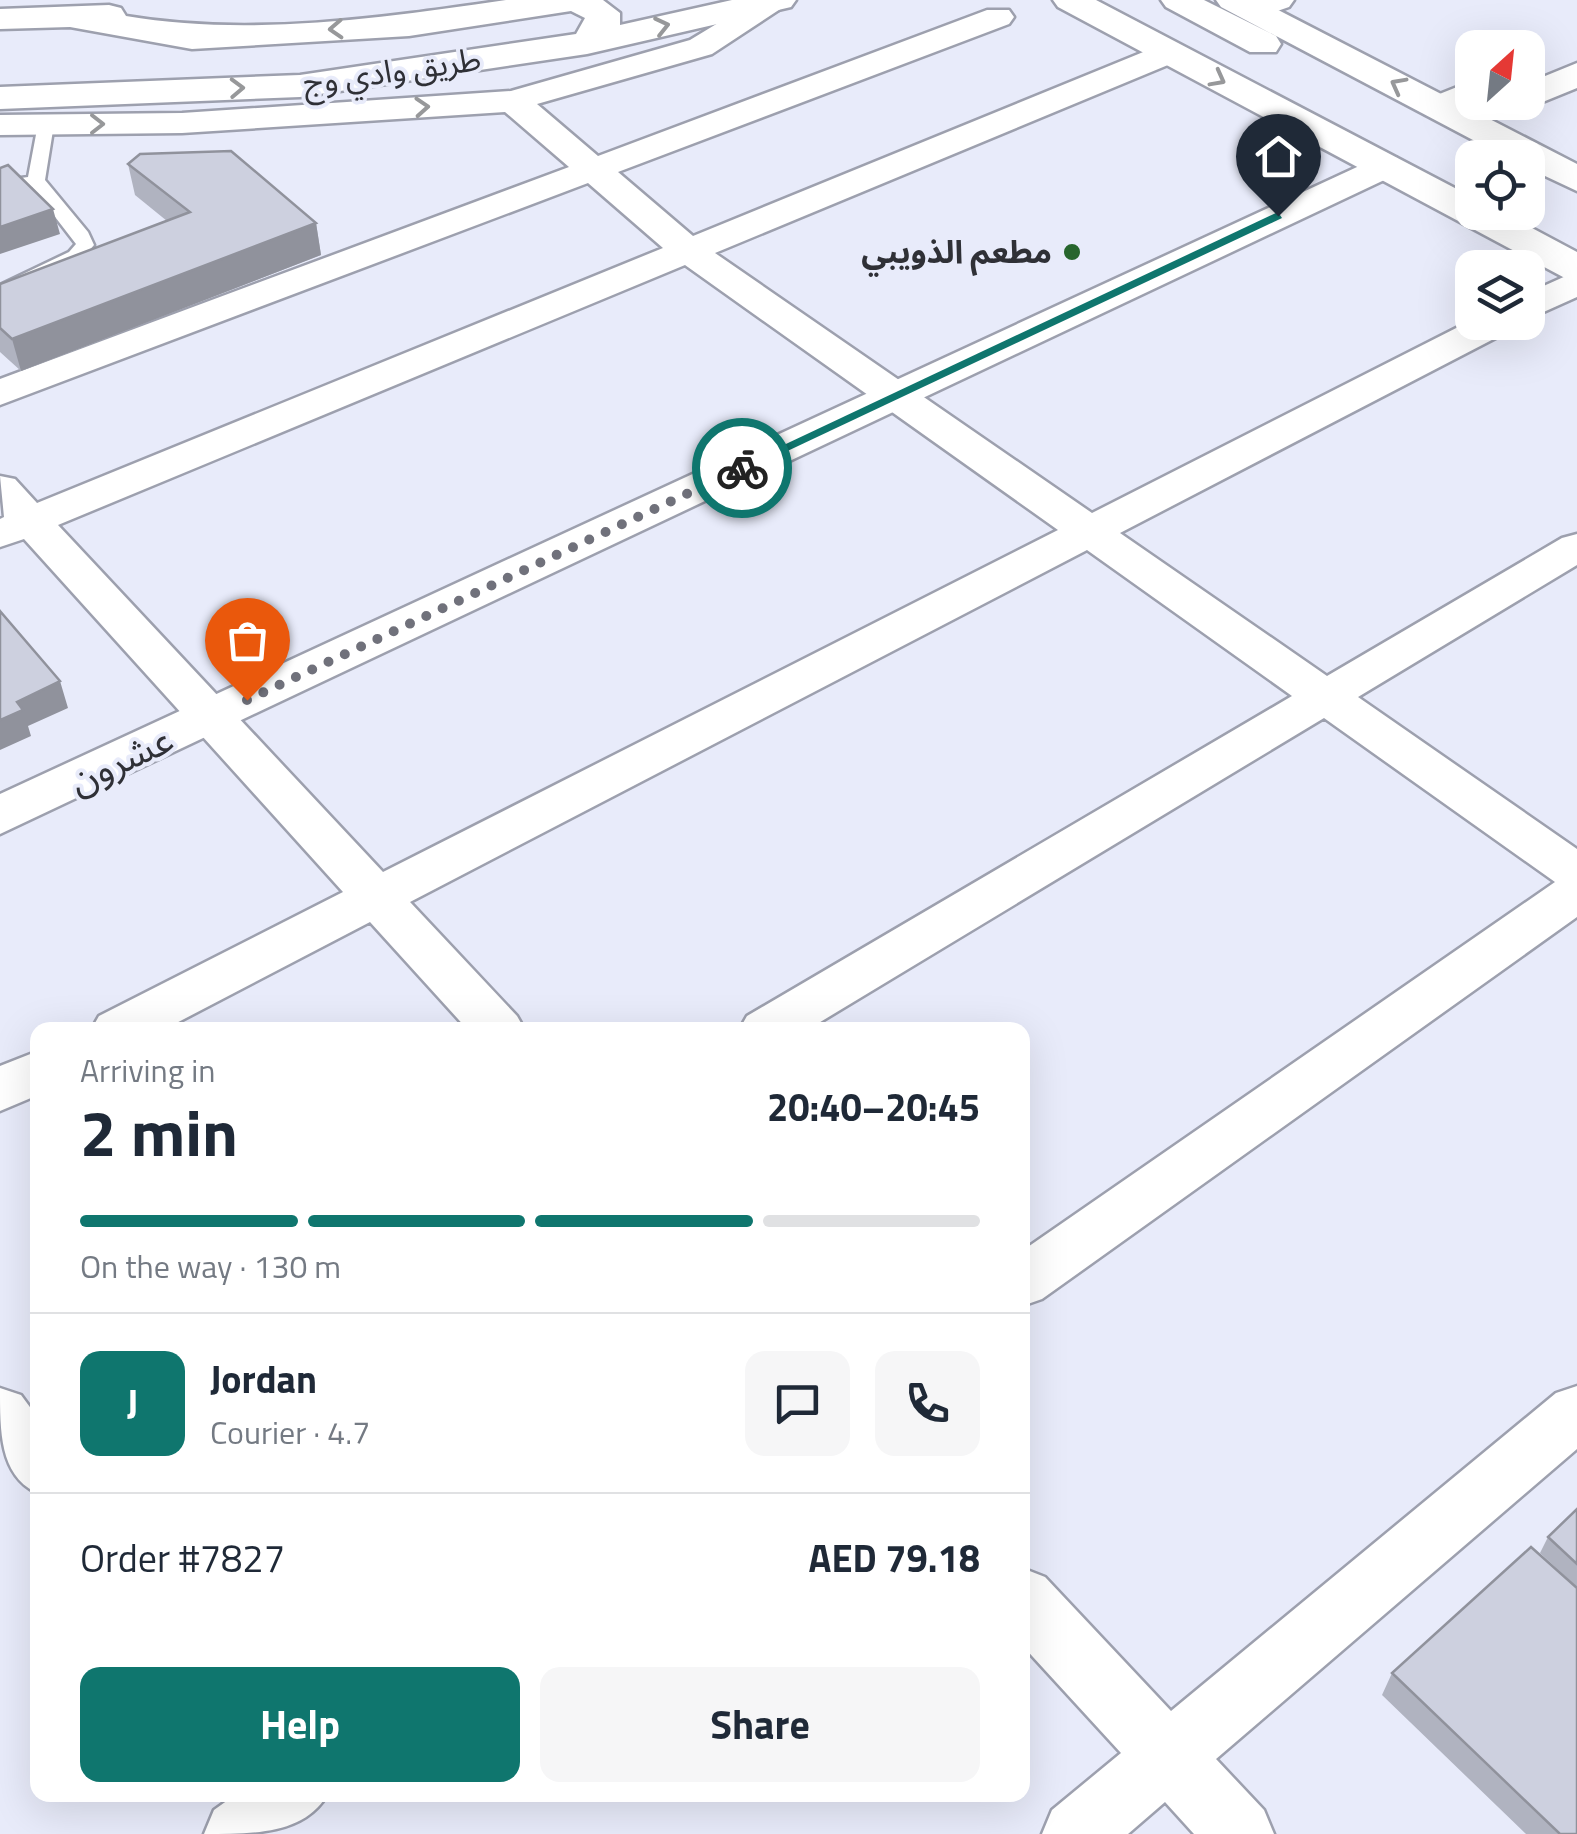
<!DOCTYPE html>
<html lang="en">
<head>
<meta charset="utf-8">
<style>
	:root { --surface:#fff; --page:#f6f6f7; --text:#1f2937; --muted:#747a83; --line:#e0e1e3; --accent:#0f766e }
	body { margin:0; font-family:"Titillium Web","Noto Sans Arabic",sans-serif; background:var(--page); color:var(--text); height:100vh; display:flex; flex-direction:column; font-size:38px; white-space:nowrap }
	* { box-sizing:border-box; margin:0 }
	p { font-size:32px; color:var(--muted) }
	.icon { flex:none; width:55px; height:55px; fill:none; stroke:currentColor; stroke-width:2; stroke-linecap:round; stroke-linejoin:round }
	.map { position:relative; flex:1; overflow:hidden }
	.panel { position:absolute; left:30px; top:1022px; width:1000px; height:780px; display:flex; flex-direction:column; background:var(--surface); border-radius:20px; box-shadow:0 10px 40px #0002 }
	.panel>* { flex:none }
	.needle { width:65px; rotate:27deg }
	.tools { position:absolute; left:1455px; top:30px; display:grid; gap:20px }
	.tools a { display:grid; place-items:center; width:90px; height:90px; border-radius:20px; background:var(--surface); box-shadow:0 10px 40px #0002; font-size:50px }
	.pin { position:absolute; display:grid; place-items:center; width:85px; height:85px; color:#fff; margin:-102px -42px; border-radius:50% 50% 50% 0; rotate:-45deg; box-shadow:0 0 10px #0007 }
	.pin .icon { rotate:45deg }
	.courier { position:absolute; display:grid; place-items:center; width:100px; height:100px; margin:-50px; border:8px solid #0f766e; border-radius:50%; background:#fff; color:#222; box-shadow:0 2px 12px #0007 }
	.overview em { font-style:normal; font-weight:700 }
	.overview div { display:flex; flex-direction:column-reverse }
	.overview { display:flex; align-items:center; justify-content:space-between; height:170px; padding:0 50px }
	h1 { font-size:65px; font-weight:700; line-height:75px }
	.bar { display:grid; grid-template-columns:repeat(4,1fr); gap:15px 10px; align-content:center; height:120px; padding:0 50px }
	.bar i { height:12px; border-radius:8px; background:var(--line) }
	.bar .current { background:var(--accent) }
	.bar p { grid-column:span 4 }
	.line { display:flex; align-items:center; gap:25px; padding:0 50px; border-top:2px solid var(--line) }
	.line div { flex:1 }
	.round { display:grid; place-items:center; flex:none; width:105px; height:105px; border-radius:20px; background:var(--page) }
	.primary-button { display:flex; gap:20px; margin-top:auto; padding:20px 50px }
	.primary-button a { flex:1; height:115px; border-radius:20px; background:var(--accent); color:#fff; font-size:40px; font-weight:700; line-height:115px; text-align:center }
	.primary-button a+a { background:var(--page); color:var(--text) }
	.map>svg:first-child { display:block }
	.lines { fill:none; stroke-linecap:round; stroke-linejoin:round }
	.lane-casing { stroke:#9da0ae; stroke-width:5 }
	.street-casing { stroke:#9da0ae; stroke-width:5 }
	.secondary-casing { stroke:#9da0ae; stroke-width:5 }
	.primary-casing { stroke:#9da0ae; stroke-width:5 }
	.highway-casing { stroke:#9da0ae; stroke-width:5 }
	.lane { fill:#fff; fill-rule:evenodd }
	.street { fill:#fff; fill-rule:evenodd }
	.secondary { fill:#fff; fill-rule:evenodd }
	.primary { fill:#fff; fill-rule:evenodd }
	.highway { fill:#fff; fill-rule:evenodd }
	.wall { fill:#b0b3c0 }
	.shaded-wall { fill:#90929c }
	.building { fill:#cdd0df; stroke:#90929c; stroke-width:2.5 }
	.oneway { stroke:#97989a }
	.route { fill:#0f766e }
	.done { stroke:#70717b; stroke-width:10; stroke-dasharray:0 18 }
	.poi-dot { fill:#27652d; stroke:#e8ebfa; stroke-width:4 }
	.labels { text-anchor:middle; stroke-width:8; stroke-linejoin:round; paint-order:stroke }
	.far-street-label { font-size:32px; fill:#2f3036; stroke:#e8ebfa }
	.far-poi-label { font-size:32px; font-weight:bold; fill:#2f3036; stroke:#e8ebfa; text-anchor:end }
	.street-label { font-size:38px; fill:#2f3036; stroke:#e8ebfa }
</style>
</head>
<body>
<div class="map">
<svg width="1577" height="1834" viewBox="0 0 1577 1834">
	<rect width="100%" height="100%" fill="#e8ebfa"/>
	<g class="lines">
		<defs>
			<path id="lane" d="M46,119l8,5 -9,56 43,52 6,13 -13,15 -81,38v-13l69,-33 7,-8 -44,-57 -32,4v-10l28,-4 10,-53z"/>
			<path id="street" d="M756,0h38l-82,54 -175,50 61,52 389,-146h22l5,7 -5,7 -391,148 75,64 465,-190h22l5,7 -5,7 -465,193 377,260 380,-193 45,2 -6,8 -391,203 207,143 235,-138 15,-4v31l-219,132 219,152v68l-535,382 -20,7v-55l533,-369 -231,-164 -517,312h-68l8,-14 545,-320 -205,-146 -677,352 107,114 8,14h-57l-98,-108 -207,108h-72l8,-14 244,-124 -319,-353 -24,8v-28l4,-2 -4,-41 15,3 22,24 626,-255 -75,-65 -588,222v-26l569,-212 -64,-55 -323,21 -182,2v-20l182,-2 329,-22 179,-51zM685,265l373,265 -675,342 -325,-347z
				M1251,0h43l-5,7 -35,12 -16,-9z
				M1577,271v26l-49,22v-26z
				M38,1051v44l-38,16v-45z
				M1577,1386v63l-361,310 48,51 10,24h-80l-29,-32 -37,32h-86l10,-24 69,-57 -99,-108v-77l23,9 126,134 385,-318z
				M0,1388l21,7 17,23 -3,74c-35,-18 -35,-60 -35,-104z
				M235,1795h92c-23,39 -72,39 -123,39l10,-24z"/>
			<path id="secondary" d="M1577,63v25l-49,20 -15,-6h15v-19z
				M1472,81v21h7l-39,16 -13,-3 -5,-8 5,-8z
				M1383,155l14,3 5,8 -5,8 -1397,660v-40z"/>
			<path id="primary" d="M506,0h97l17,13v12l112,-25h64l-5,7 -204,47 -287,43 -300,12v-22l300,-12 276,-41 9,-16 -14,-7 -162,25 -217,13 -122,-22 -70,2v-20l109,-4 12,3 5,8c123,21 256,2 380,-16z"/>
			<path id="highway" d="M1053,0h43l376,197v15h30l75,40v28l-14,-3 -505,-270z
				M1161,0h43l72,36 5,8 -5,8h-26l-84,-45z
				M1216,0h43l318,164v27l-49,-23v-10h-21l-286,-151z"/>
		</defs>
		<use href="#lane" class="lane-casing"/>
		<use href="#street" class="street-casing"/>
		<use href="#secondary" class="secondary-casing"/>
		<use href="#primary" class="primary-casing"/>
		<use href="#highway" class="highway-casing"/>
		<use href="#lane" class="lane"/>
		<use href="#street" class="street"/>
		<use href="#secondary" class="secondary"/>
		<use href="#primary" class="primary"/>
		<use href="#highway" class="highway"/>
	</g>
	<path class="wall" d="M128,164l188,59 5,32 -300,116 -21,-19v-68l167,-63 -32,-26z
		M1577,1509v78l-37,-34 8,-16z
		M1392,1673l185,161h-51l-144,-139z"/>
	<path class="shaded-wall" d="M53,209l7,25 -60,20v-27z
		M316,223l5,32 -300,116 -9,-32z
		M60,681l8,27 -40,18 3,10 -31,14v-30l17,-18z"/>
	<path class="building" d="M231,151l85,72 -304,116 -12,-11v-44l190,-72 -62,-48 12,-10z
		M8,165l45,44 -53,18v-59z
		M0,611l60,70 -43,21 6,8 -23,10z
		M1577,1509v55l-29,-27z
		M1531,1547l46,41v246h-17l-168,-161z"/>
	<defs><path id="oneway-chevron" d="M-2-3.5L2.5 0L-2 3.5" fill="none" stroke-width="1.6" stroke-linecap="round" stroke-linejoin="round" transform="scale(2.5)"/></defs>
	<g class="oneway">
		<use href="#oneway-chevron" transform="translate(662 26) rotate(-13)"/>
		<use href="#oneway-chevron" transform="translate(336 29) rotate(177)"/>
		<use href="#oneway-chevron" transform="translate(1218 79) rotate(28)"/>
		<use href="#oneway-chevron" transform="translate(1398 85) rotate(-152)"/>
		<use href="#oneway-chevron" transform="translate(237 88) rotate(-2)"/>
		<use href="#oneway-chevron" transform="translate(422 107) rotate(-4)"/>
		<use href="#oneway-chevron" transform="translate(97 124)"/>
	</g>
	<path class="route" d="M1278,212l4,6 -535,252 -12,-2z"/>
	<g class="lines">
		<path class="done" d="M247,700l495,-232"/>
	</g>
	<circle class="poi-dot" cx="1072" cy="252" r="10"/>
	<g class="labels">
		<g class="far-street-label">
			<text transform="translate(392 71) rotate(-8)" y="11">طريق وادي وج</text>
		</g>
		<g class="far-poi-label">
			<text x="1052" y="263">مطعم الذويبي</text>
		</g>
		<g class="street-label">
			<text transform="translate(121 760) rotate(-25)" y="13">عشرون</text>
		</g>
	</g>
</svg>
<div class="tools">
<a><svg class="needle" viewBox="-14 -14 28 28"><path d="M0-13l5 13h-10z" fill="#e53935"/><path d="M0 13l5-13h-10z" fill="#747a83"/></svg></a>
<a><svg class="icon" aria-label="locate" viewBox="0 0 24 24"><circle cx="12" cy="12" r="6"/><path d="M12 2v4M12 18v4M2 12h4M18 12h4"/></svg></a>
<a><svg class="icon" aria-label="layers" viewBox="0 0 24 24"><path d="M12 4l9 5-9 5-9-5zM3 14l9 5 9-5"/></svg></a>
</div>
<div class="pin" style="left:247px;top:700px;background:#ea580c"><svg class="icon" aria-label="bag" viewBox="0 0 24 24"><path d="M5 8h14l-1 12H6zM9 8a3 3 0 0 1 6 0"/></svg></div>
<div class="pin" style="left:1278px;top:216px;background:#1f2937"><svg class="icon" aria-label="home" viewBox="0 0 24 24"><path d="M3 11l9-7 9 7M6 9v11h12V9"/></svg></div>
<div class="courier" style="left:742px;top:468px"><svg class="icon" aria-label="bike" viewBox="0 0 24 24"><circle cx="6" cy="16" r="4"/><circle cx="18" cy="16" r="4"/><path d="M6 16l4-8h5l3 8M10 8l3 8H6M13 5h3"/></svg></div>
<section class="panel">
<div class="overview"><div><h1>2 min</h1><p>Arriving in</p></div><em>20:40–20:45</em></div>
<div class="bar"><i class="current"></i><i class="current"></i><i class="current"></i><i></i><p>On the way · 130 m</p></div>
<div class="line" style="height:180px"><b class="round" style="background:var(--accent);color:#fff">J</b><div><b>Jordan</b><p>Courier · 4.7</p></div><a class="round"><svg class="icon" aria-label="chat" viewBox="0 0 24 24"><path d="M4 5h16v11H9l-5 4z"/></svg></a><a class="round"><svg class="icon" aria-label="phone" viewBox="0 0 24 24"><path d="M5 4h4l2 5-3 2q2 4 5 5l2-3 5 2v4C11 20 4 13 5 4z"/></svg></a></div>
<div class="line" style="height:130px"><div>Order #7827</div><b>AED 79.18</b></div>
<div class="primary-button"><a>Help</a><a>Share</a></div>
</section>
</div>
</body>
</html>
